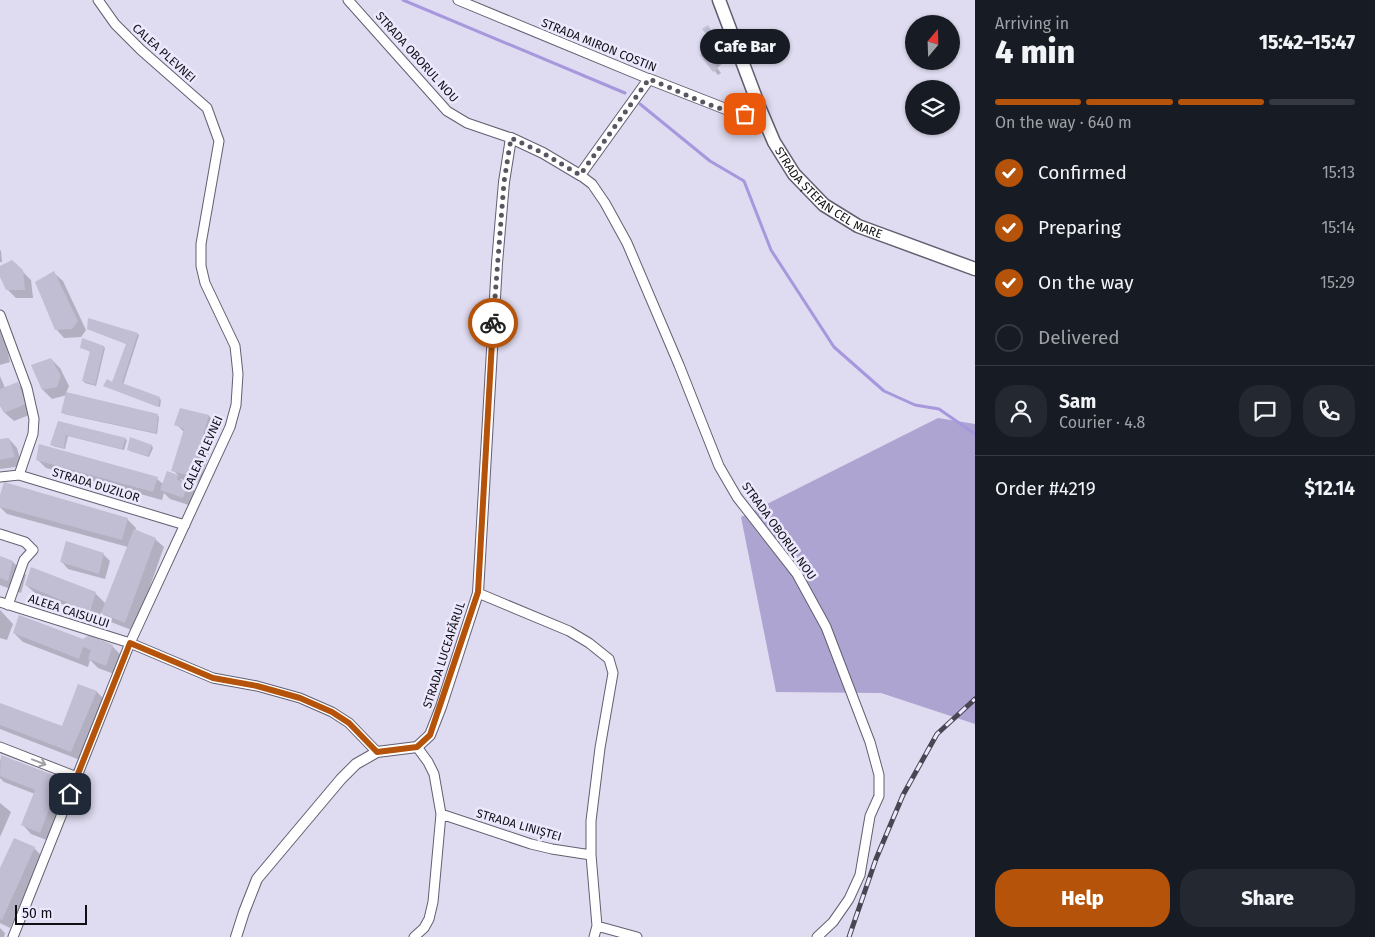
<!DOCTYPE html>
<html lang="en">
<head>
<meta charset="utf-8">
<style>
	:root { --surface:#171b24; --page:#242831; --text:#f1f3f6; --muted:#9ea1a6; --line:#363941; --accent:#b45309 }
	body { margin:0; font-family:"Fira Sans",sans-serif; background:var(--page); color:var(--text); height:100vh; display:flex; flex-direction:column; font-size:19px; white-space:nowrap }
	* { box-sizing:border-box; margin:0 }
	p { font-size:16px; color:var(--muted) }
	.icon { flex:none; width:28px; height:28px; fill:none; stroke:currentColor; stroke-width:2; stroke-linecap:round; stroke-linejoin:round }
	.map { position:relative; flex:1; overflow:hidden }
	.drawer { display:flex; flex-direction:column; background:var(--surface); width:400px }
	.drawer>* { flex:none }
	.needle { width:32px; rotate:19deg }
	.fabs { position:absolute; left:905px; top:15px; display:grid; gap:10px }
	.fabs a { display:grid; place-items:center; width:55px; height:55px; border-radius:50%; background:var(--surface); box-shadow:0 1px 4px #0004; font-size:25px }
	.scale { position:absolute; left:15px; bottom:12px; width:72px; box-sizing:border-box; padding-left:5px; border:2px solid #110f16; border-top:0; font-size:14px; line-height:18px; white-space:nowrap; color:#110f16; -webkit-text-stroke:4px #ece8fd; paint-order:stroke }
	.pin { position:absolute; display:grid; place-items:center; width:42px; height:42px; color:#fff; margin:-21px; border-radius:10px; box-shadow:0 2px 8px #0006 }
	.courier { position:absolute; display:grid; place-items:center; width:50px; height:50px; margin:-25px; border:4px solid #b45309; border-radius:50%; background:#fff; color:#222; box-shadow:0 1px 6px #0007 }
	.bubble { position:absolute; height:35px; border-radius:18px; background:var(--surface); box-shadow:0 1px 4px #0004; font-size:16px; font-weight:800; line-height:35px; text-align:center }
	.summary em { font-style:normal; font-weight:800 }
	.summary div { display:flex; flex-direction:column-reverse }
	.summary { display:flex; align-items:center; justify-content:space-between; height:85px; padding:0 20px }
	h1 { font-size:32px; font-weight:800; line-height:38px }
	.bar { display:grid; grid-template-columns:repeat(4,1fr); gap:8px 5px; align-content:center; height:60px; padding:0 20px }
	.bar i { height:6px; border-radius:4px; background:var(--line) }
	.bar .on { background:var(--accent) }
	.bar p { grid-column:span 4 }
	.line { display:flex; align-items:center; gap:12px; padding:0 20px; border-top:1px solid var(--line) }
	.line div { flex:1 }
	.round { display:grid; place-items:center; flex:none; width:52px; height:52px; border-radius:20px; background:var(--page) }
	ol { padding:0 20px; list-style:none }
	li { display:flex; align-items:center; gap:15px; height:55px }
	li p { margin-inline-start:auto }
	li .icon { padding:5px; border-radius:50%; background:var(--accent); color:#fff; stroke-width:4 }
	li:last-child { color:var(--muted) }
	li i { width:28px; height:28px; border:2px solid var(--line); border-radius:50% }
	.button { display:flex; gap:10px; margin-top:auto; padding:10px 20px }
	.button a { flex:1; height:58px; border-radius:20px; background:var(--accent); color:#fff; font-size:20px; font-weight:800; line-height:58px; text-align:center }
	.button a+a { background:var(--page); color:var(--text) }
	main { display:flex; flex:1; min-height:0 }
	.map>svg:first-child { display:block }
	.green { fill:#ada4d1 }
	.shadow { fill:#0003 }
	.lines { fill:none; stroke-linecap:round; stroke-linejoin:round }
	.stream { stroke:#a797dd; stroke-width:3 }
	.building { fill:#c1bdd2 }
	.minor-casing { stroke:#635f71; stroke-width:11 }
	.tertiary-casing { stroke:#635f71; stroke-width:12 }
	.secondary-casing { stroke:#635f71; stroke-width:15 }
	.minor { stroke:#fff; stroke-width:9 }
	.tertiary { stroke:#fff; stroke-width:10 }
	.secondary { stroke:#fff; stroke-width:12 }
	.rail-casing { stroke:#494651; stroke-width:5 }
	.rail { stroke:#ece8fd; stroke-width:3; stroke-dasharray:9; stroke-linecap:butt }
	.oneway { stroke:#a09fa2 }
	.done { stroke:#595662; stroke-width:5; stroke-dasharray:0 9 }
	.route { stroke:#b45309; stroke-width:6 }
	.labels { text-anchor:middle; stroke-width:5; stroke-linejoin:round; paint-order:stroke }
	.street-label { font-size:12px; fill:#110f16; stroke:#ece8fd }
</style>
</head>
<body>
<main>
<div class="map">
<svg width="975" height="937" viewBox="0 0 975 937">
	<rect width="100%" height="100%" fill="#dfdbf0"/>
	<path class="green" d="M938,418l37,6v300l-94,-31 -105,-1 -35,-175z"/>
	<path class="shadow" d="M711,49l12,14 -6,5 4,5 -3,2 -16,-20z
		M0,250l1,1 1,11h-2z
		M12,261l19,19 2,18h-17l-9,-9 -7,-15v-7z
		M54,273l9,8 23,49 -5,7 -17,1 -8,-9z
		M0,320l10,42 -10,3z
		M88,329l49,5 2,1 -16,50 36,13 2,2 -1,7 -55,-21 8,-2 14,-40z
		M104,347l1,1 -9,38 -11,-3 -1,-2 7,-29 -9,-4z
		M51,359l9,9 9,18 -3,7 91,22 2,2 -2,17 -93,-20 -2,-2 5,-17 -15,4 -9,-9 -10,-25z
		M0,376l5,12 12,-5 9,9 8,21 -20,8 -9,-8 -5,-10z
		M181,410l28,6 8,9 -17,58 -20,-4 17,14 -5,13 -22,-7 -6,-6 -2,7 -116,-32 -9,-9 120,20 6,5 4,-11 12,3 -6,-6 11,-38 -8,-8z
		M59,422l66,17 2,1 -3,10 -56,-14 -3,13 -12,-3 -1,-2z
		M9,439l8,9 5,18 -22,3v-28z
		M131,439l21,7 1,2 -4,9 -19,-6z
		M0,499l127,20 9,9 -1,3 20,8 9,8 -30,84 -23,-9 -10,-10 -2,7 -64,-26 -9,-8 69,8 11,11 22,-57 -121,-33 -7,-7z
		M103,554l7,7 -5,18 -37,-10 -6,-7z
		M0,557l13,5 13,13 -5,18 -21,-8z
		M0,610l13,14 -6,16 -7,-2z
		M14,633l69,7 29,6 9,9 -7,19 -16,-6 -8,-8 -2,7 -65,-25z
		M79,685l18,7 8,8 -25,60 -80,-31v-24l62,22z
		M2,756l59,23 8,9 -20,53 -18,-7 -8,-9 12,-31 -31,-12 -4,-4v-17z
		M0,803l11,9 -11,25z
		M34,848l9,9 -33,71 -10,-5v-52z
		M0,928l5,5 -1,4h-4z"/>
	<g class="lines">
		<path class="stream" d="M403,0l222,93
			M640,104l70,57 34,20 27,69 63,97 50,44 31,14 24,4 36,25"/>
	</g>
	<path class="building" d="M708,25l4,6 -5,4 -5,-6z
		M711,47l9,12 -6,4 4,6 -5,3 -13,-17z
		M12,260l11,10 2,20h-19l-6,-13v-11z
		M54,271l24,50 -6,8 -17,1 -20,-48z
		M88,318l50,15 -16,50 38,14 -2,10 -55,-21 4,-7 5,3 14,-38 -39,-15z
		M82,338l22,8 -9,39 -13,-4 8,-30 -10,-3z
		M51,358l10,18 -4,11 -15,3 -11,-25z
		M18,382l8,22 -22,9 -4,-7v-17z
		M66,392l92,22 -2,19 -95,-20z
		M180,408l29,7 -18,61 -20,-5 13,-42 -10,-4z
		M58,421l68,17 -4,11 -56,-14 -2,13 -14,-3z
		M130,437l22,8 -4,11 -21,-6z
		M9,438l6,19 -15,3v-21z
		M39,444l119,33 -5,15 -117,-32z
		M167,471l11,4 -1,5 12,3 -6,15 -23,-8z
		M4,482l124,36 -6,22 -122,-33v-12z
		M134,529l22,9 -31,85 -24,-10z
		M66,541l38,12 -5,21 -39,-12z
		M0,556l13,5 -5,20 -8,-3z
		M31,567l65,25 -6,20 -65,-27z
		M19,615l64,24 6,-4 24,10 -7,21 -18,-7 3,-9 -8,-3 -4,12 -66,-26z
		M78,684l19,7 -26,61 -71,-27v-22l62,23z
		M1,755l60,23 -21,55 -19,-8 14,-35 -35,-14z
		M14,838l21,9 -33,73 -2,-1v-51z"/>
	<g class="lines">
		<defs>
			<path id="minor" d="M348,0l99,111 20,12 44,15
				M458,0l191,79
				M580,175l12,9 13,19 22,40 52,122 40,101 18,31 60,77 29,53 44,115 9,33v21l-9,20 -10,59 -11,24 -16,23 -16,15
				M0,315l27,73 7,31 -1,15 -14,41
				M0,477l19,-2 166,50
				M0,534l25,8 8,8 -9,10 -16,45
				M478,593l91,38 20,12 20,16 4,14 -13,75 -9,73v34l6,71 -3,11
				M0,602l130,41 83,35 44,8 43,12 32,14 17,11 28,29
				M0,747l77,30
				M441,814l90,30 21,5 39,6
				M597,926l40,11
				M13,937l117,-294 100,-216 6,-22 2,-31 -3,-28 -30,-63 -4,-17v-22l18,-103 -12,-33 -66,-58 -26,-26 -17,-24
				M414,937l10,-9 5,-9 4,-17 8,-88 -7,-40 -6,-12 -11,-15"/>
			<path id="tertiary" d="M236,937l8,-25 13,-33 84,-100 15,-15 21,-12 40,-5 13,-12 11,-28 37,-114 19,-330 7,-81 7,-44 32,15 37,22 69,-96 87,34 9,1 15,-5"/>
			<g id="secondary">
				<path id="s1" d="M719,0l41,109 14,33 20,32 30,31 34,21 117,43"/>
			</g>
		</defs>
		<use href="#minor" class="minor-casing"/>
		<use href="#tertiary" class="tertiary-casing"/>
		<use href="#secondary" class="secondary-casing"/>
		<use href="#minor" class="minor"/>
		<use href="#tertiary" class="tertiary"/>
		<use href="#secondary" class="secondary"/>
		<defs>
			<path id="rail" d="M849,937l27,-78 27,-64 34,-61 38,-35"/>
		</defs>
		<use href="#rail" class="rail-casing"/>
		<use href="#rail" class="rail"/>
	</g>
	<defs><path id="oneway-shaft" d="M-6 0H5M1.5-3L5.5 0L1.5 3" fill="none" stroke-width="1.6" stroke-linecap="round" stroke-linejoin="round" transform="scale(1.25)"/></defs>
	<use class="oneway" href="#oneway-shaft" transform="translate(39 762) rotate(21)"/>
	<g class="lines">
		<path class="done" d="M493,323l11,-141 7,-44 32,15 37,22 69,-96c29,11 66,32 96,35"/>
		<path class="route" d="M70,794l60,-151 83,35 44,8 43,12 32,14 17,11 28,29 40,-5 13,-12 48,-143 15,-269"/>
	</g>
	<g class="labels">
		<g class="street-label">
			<text transform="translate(599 45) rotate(22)" y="4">STRADA MIRON COSTIN</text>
			<text transform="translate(164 53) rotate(42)" y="4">CALEA PLEVNEI</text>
			<text transform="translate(417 57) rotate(48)" y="4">STRADA OBORUL NOU</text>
			<text dy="4" stroke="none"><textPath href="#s1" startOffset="229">STRADA ȘTEFAN CEL MARE</textPath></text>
			<text transform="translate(203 453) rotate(-66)" y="4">CALEA PLEVNEI</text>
			<text transform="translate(96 485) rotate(17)" y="4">STRADA DUZILOR</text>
			<text transform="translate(779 531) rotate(54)" y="4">STRADA OBORUL NOU</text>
			<text transform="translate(69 611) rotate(18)" y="4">ALEEA CAISULUI</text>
			<text transform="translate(444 655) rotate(-72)" y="4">STRADA LUCEAFĂRUL</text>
			<text transform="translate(519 825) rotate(16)" y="4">STRADA LINIȘTEI</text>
		</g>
	</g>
</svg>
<div class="fabs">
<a><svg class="needle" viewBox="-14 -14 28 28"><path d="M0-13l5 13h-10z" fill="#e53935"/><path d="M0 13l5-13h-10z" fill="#9ea1a6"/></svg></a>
<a><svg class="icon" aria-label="layers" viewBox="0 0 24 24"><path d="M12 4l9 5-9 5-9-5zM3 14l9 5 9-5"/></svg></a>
</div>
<div class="scale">50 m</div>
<div class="pin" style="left:745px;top:114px;background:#ea580c"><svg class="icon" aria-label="bag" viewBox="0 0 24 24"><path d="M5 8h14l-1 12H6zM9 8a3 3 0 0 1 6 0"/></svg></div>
<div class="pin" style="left:70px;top:794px;background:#1f2937"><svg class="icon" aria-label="home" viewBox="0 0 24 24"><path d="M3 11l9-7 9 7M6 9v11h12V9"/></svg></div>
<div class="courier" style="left:493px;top:323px"><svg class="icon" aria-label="bike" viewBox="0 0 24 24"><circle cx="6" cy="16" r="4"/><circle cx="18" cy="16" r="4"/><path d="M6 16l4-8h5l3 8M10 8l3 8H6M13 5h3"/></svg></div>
<div class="bubble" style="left:700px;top:29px;width:90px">Cafe Bar</div>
</div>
<section class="drawer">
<div class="summary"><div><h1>4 min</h1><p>Arriving in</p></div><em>15:42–15:47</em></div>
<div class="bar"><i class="on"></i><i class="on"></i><i class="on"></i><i></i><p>On the way · 640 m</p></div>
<ol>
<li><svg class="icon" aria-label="check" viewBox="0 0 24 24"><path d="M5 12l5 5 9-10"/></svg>Confirmed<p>15:13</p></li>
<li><svg class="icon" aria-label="check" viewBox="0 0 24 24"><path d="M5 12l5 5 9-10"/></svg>Preparing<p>15:14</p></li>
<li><svg class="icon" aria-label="check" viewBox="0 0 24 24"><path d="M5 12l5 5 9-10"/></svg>On the way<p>15:29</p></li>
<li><i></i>Delivered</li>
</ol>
<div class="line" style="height:90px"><a class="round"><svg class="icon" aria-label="person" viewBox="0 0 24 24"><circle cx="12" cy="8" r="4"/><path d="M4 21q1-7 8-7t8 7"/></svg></a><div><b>Sam</b><p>Courier · 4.8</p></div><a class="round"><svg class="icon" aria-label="chat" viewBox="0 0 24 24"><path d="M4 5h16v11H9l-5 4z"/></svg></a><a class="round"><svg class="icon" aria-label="phone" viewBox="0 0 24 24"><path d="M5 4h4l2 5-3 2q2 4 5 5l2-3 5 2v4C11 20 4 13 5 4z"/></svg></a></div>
<div class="line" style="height:65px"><div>Order #4219</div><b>$12.14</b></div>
<div class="button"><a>Help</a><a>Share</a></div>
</section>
</main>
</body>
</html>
